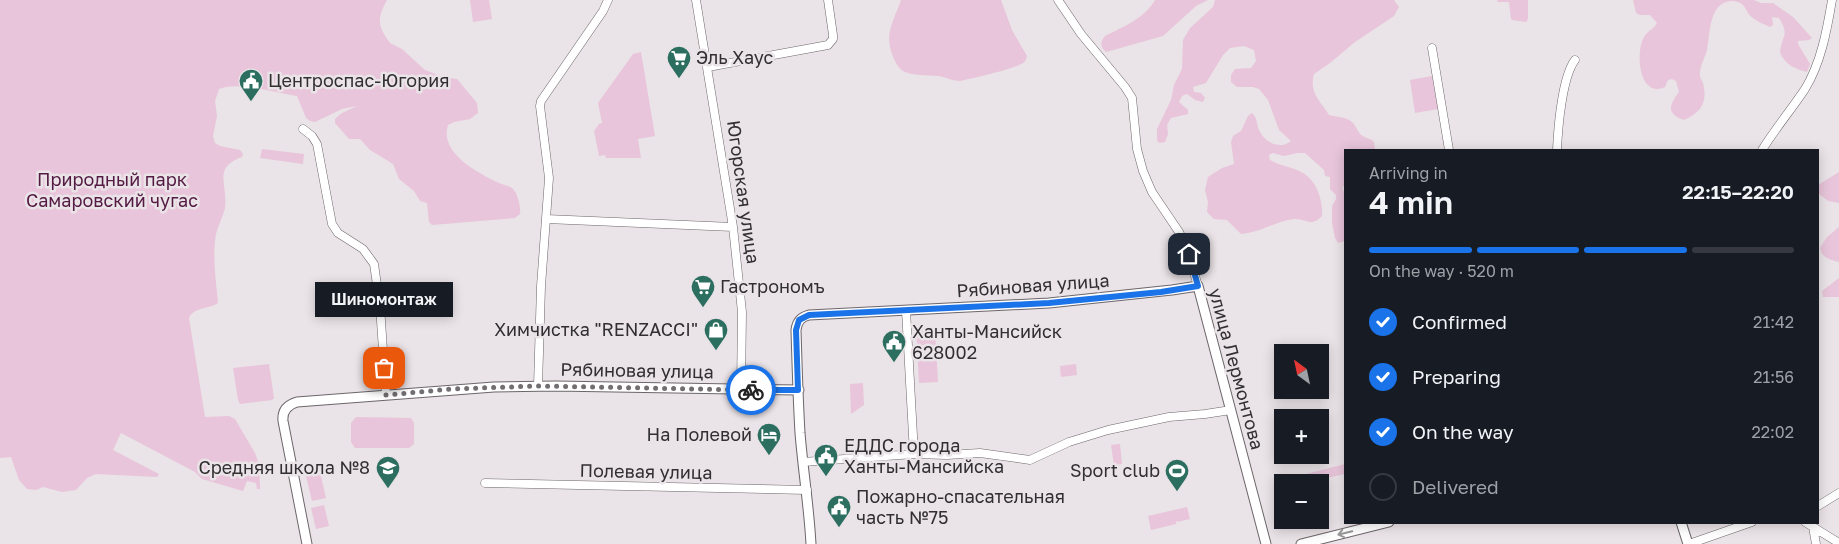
<!DOCTYPE html>
<html lang="en">
<head>
<meta charset="utf-8">
<style>
	:root { --surface:#171b24; --page:#20242c; --text:#f1f3f6; --muted:#9ea1a6; --line:#363941; --accent:#1a73e8 }
	body { margin:0; font-family:"Golos Text",sans-serif; background:var(--page); color:var(--text); height:100vh; display:flex; flex-direction:column; font-size:19px; white-space:nowrap }
	* { box-sizing:border-box; margin:0 }
	p { font-size:16px; color:var(--muted) }
	.icon { flex:none; width:28px; height:28px; fill:none; stroke:currentColor; stroke-width:2; stroke-linecap:round; stroke-linejoin:round }
	.map { position:relative; flex:1; overflow:hidden }
	.panel { position:absolute; left:1344px; top:149px; width:475px; height:375px; display:flex; flex-direction:column; background:var(--surface); border-radius:0px; box-shadow:0 2px 12px #0003 }
	.panel>* { flex:none }
	.needle { width:32px; rotate:327deg }
	.buttons { position:absolute; left:1274px; top:344px; display:grid; gap:10px }
	.buttons a { display:grid; place-items:center; width:55px; height:55px; border-radius:0px; background:var(--surface); box-shadow:0 2px 12px #0003; font-size:25px }
	.pin { position:absolute; display:grid; place-items:center; width:42px; height:42px; color:#fff; margin:-21px; border-radius:10px; box-shadow:0 2px 8px #0006 }
	.courier { position:absolute; display:grid; place-items:center; width:50px; height:50px; margin:-25px; border:4px solid #1a73e8; border-radius:50%; background:#fff; color:#222; box-shadow:0 1px 6px #0007 }
	.bubble { position:absolute; height:35px; border-radius:0px; background:var(--surface); box-shadow:0 2px 12px #0003; font-size:16px; font-weight:600; line-height:35px; text-align:center }
	.headline em { font-style:normal; font-weight:600 }
	.headline div { display:flex; flex-direction:column-reverse }
	.headline { display:flex; align-items:center; justify-content:space-between; height:85px; padding:0 25px }
	h1 { font-size:32px; font-weight:600; line-height:38px }
	.bar { display:grid; grid-template-columns:repeat(4,1fr); gap:8px 5px; align-content:center; height:60px; padding:0 25px }
	.bar i { height:6px; border-radius:4px; background:var(--line) }
	.bar .active { background:var(--accent) }
	.bar p { grid-column:span 4 }
	ol { padding:0 25px; list-style:none }
	li { display:flex; align-items:center; gap:15px; height:55px }
	li p { margin-inline-start:auto }
	li .icon { padding:5px; border-radius:50%; background:var(--accent); color:#fff; stroke-width:4 }
	li:last-child { color:var(--muted) }
	li i { width:28px; height:28px; border:2px solid var(--line); border-radius:50% }
	.map>svg:first-child { display:block }
	.green { fill:#e8c5da }
	.lines { fill:none; stroke-linecap:round; stroke-linejoin:round }
	.minor-casing { stroke:#6c666a; stroke-width:9 }
	.tertiary-casing { stroke:#6c666a; stroke-width:11 }
	.minor { stroke:#fff; stroke-width:8 }
	.tertiary { stroke:#fff; stroke-width:9 }
	.oneway { stroke:#989798 }
	.done { stroke:#726e71; stroke-width:5; stroke-dasharray:0 9 }
	.route { stroke:#1a73e8; stroke-width:6 }
	.labels { text-anchor:middle; stroke-width:5; stroke-linejoin:round; paint-order:stroke }
	.poi-label { font-size:18px; fill:#322f31; stroke:#eae3e7; text-anchor:start }
	.park-label { font-size:18px; fill:#541a43; stroke:#eae3e7 }
	.street-label { font-size:18px; fill:#322f31; stroke:#eae3e7 }
</style>
</head>
<body>
<div class="map">
<svg width="1839" height="544" viewBox="0 0 1839 544">
	<rect width="100%" height="100%" fill="#eae3e7"/>
	<path class="green" d="M0,0h387c-10,18 -10,26 3,43l12,6 23,21 18,7 14,2 20,24 1,10 -8,6 -16,3 -6,3c-9,28 30,48 51,58 5,2 11,3 14,6 5,5 8,19 7,25l-5,4 -83,7 -3,-3 -2,-19 -7,-2 -6,-10 -15,-12 -6,-15 -23,-14 -10,-11h-11l-14,-16v-4l7,-6 15,-7 -15,3 -27,13 -5,-1 -4,-3 -9,-22c-22,-3 -57,-15 -78,-7l-4,12 2,15 -4,20 2,7 5,3 20,4 3,4 -1,3c-30,11 -14,27 -17,51 -2,9 -7,17 -9,26 -4,22 0,46 2,69 -9,6 -24,4 -29,15l16,99 24,-1 6,3 20,34 4,11 1,25h-3l-1,-6 -9,-2 -4,10 -41,-12 -7,-7 -74,-39 -8,17 46,24 -2,3 -61,-3 -9,4 -11,12 -14,2 -19,-5 -7,3 -9,-1 -8,-9 -8,-23 -11,1z
		M470,0h19l3,19 -19,3z
		M901,0h100l11,30 15,26c-1,3 -1,5 -4,7 -9,6 -49,15 -63,18 -8,0 -14,-4 -22,-5 -10,-1 -26,0 -35,-5 -4,-2 -7,-8 -9,-12 -11,-24 -1,-36 7,-59z
		M1155,0h53l-12,6 -33,30 -57,16c-6,-5 -6,-10 -1,-16 18,-9 40,-18 50,-36z
		M1215,0h179l5,7 -5,9 -39,26 -25,21 -16,11c-5,19 5,25 15,41 7,2 19,2 24,8 4,4 5,11 10,13 5,3 7,2 11,6l1,8h-30v36l-3,1 3,8v46l-7,2 -3,-5 -3,-15v-17l4,-7v-4l-6,-6v-12l-5,-1 -1,-6 -19,-17h-8l-13,3 -11,-3 -4,2 1,5c10,6 23,7 33,13 14,8 20,28 19,43 -12,12 -15,2 -28,3 -19,2 -34,14 -53,15l-14,-14 -13,-1 -7,-7 1,-10 -3,-12 3,-13 14,-9 12,-4 -3,-22 2,-6 8,-5 7,-15 4,-3c6,5 4,12 8,19 6,11 20,18 31,9l-12,-11 -11,-30 -9,-11 -6,-2h-16l-6,-5v-7l4,-6 16,-1 5,-7 -2,-11 -10,-4 -14,2 -7,7 -17,28 -13,4 1,5 7,1 4,5 -2,4 -8,-2 -8,-6 -5,2 -3,6 9,8v4l-17,4 -4,7 1,9 -3,8 -6,1 -2,-3v-11l14,-29 3,-15 8,-16 1,-29 7,-12 23,-21z
		M1497,0h31v19l-2,3 -14,-2 -1,-1 -2,-17h-11z
		M1633,0h121l7,3h12l20,14 19,21 -3,2 -11,1v3l12,20 -3,8c-12,-3 -23,-8 -27,-20 2,-17 10,-16 -1,-34l-7,-1 1,8 -3,2c-6,-3 -12,-5 -17,-9 -9,-6 -5,-15 -20,-17 -24,-1 -23,33 -26,49 -2,7 -6,14 -7,22 -1,4 1,7 3,11 5,19 -2,30 -19,37 -18,-6 -15,-15 -5,-28l-3,-11 -4,-2 -4,1 -3,7c-26,12 -30,-35 -21,-50 3,-6 10,-8 13,-14l-7,-8h-10l-4,-2z
		M641,52l14,84 -17,3 3,19h-35l-1,-3 -6,1 -5,-25 5,-7 3,-1 -4,-20 35,-49z
		M1432,76l6,33 -23,4 -5,-33z
		M262,149l42,5 -1,10 -43,-6z
		M1839,172v31l-11,-2 -10,-8v-8z
		M1839,227v35c-9,-2 -17,-4 -19,-14l7,-11z
		M1839,278v19h-16l-1,-6z
		M935,329l3,53 -19,1 -3,-53z
		M269,364l5,34 -2,2 -32,4 -2,-4 -5,-32z
		M1076,364l1,11 -16,2 -1,-11z
		M863,383l1,22 -13,9 -1,-30z
		M356,417l55,1 3,5v21l-5,4h-54l-4,-6v-19z
		M1120,444l2,20 -8,1 -3,-20z
		M1345,464v10l-37,8 -2,-8z
		M320,472l6,26 -14,3 -6,-25z
		M324,505l5,21 -13,3 -5,-21z
		M1187,507l3,12 -13,3 -1,-2v4l-25,6 -3,-14z"/>
	<g class="lines">
		<defs>
			<path id="minor" d="M696,0l37,227 9,85 -1,77
				M1058,0l23,34 44,53 7,11 5,51 6,22 9,21 27,40 7,14 12,40
				M1432,48l17,102
				M708,67l120,-22 5,-6v-4l-5,-35
				M303,129l9,7 5,8 15,80 6,9 25,16 11,15 6,42 6,89
				M1557,150c1,-22 5,-73 18,-90
				M1762,150c13,-21 29,-40 43,-61 16,-26 22,-59 27,-89
				M546,219l187,8
				M906,310l8,144
				M538,386l3,-100 8,-108 -9,-72 1,-5 62,-90 5,-11
				M803,462l111,-8 33,1 33,-2 50,7 39,-18 39,-12 61,-13 36,-3 26,-4
				M485,483l322,7
				M1818,506l21,-13
				M1805,522l34,21
				M1813,527l3,17
				M1689,544l63,-22"/>
			<path id="tertiary" d="M1681,522l7,22
				M307,544l-24,-123c-1,-10 4,-16 14,-19l197,-15 61,-1 244,4
				M811,544c-2,-37 -8,-74 -11,-111 -2,-34 -3,-69 -4,-103 1,-9 5,-13 13,-15l240,-12 123,-13 26,-4 68,258
				M1301,544l88,-22"/>
		</defs>
		<use href="#minor" class="minor-casing"/>
		<use href="#tertiary" class="tertiary-casing"/>
		<use href="#minor" class="minor"/>
		<use href="#tertiary" class="tertiary"/>
	</g>
	<defs><path id="oneway-shaft" d="M-6 0H5M1.5-3L5.5 0L1.5 3" fill="none" stroke-width="1.6" stroke-linecap="round" stroke-linejoin="round" transform="scale(1.25)"/></defs>
	<use class="oneway" href="#oneway-shaft" transform="translate(1345 533) rotate(166)"/>
	<g class="lines">
		<path class="done" d="M384,368l2,27 66,-6 86,-3 213,4"/>
		<path class="route" d="M751,390h47l-2,-60 3,-10 10,-5 240,-12 112,-11 37,-6 -9,-32"/>
	</g>
	<defs>
		<symbol id="supermarket-pin" viewBox="-11 -11 22 30"><path d="M0 17L-7.5 6A9.5 9.5 0 1 1 7.5 6Z" fill="#2c6e5f" stroke="#eae3e7"/><path d="M-6-5.5h2.5l.6 2H6L4.5 2H-2.5L-4.4-4H-6ZM-1.5 3.2a1.3 1.3 0 1 0 .1 0ZM3 3.2a1.3 1.3 0 1 0 .1 0Z" fill="#fff"/></symbol>
		<symbol id="civic-pin" viewBox="-11 -11 22 30"><path d="M0 17L-7.5 6A9.5 9.5 0 1 1 7.5 6Z" fill="#2c6e5f" stroke="#eae3e7"/><path d="M-.6-6.5H3V-4.5H.6V-3L4-1V1h2V6H-6V1h2V-1L-.6-3ZM-1.2 2.5V6h2.4V2.5Z" fill="#fff"/></symbol>
		<symbol id="shop-pin" viewBox="-11 -11 22 30"><path d="M0 17L-7.5 6A9.5 9.5 0 1 1 7.5 6Z" fill="#2c6e5f" stroke="#eae3e7"/><path d="M-5-2.5h2.3a2.7 3.5 0 0 1 5.4 0H5L5.5 6h-11ZM-1.5-2.5h3a1.5 2.3 0 0 0-3 0Z" fill="#fff"/></symbol>
		<symbol id="hotel-pin" viewBox="-11 -11 22 30"><path d="M0 17L-7.5 6A9.5 9.5 0 1 1 7.5 6Z" fill="#2c6e5f" stroke="#eae3e7"/><path d="M-6-4.5h1.5V1H6V5H4.5V3h-9V5H-6ZM-4 0a1.8 1.8 0 1 1 3.6 0ZM.5 0V-2.5h3Q6-2.5 6 0Z" fill="#fff"/></symbol>
		<symbol id="school-pin" viewBox="-11 -11 22 30"><path d="M0 17L-7.5 6A9.5 9.5 0 1 1 7.5 6Z" fill="#2c6e5f" stroke="#eae3e7"/><path d="M0-5L7-2L0 1L-7-2ZM-4 1L0 2.5L4 1V4Q0 6-4 4Z" fill="#fff"/></symbol>
		<symbol id="stadium-pin" viewBox="-11 -11 22 30"><path d="M0 17L-7.5 6A9.5 9.5 0 1 1 7.5 6Z" fill="#2c6e5f" stroke="#eae3e7"/><path d="M0-5a6.5 5 0 1 0 0 10a6.5 5 0 1 0 0-10ZM-3.5-1.8h7v3.6h-7Z" fill="#fff"/></symbol>
	</defs>
	<g fill-rule="evenodd">
		<use href="#supermarket-pin" x="665" y="44" width="28" height="38"/>
		<use href="#civic-pin" x="237" y="67" width="28" height="38"/>
		<use href="#supermarket-pin" x="689" y="273" width="28" height="38"/>
		<use href="#shop-pin" x="702" y="316" width="28" height="38"/>
		<use href="#civic-pin" x="880" y="328" width="28" height="38"/>
		<use href="#hotel-pin" x="755" y="421" width="28" height="38"/>
		<use href="#civic-pin" x="812" y="442" width="28" height="38"/>
		<use href="#school-pin" x="374" y="454" width="28" height="38"/>
		<use href="#stadium-pin" x="1163" y="457" width="28" height="38"/>
		<use href="#civic-pin" x="825" y="493" width="28" height="38"/>
	</g>
	<g class="labels">
		<g class="poi-label">
			<text x="696" y="64">Эль Хаус</text>
			<text x="268" y="87">Центроспас-Югория</text>
			<text x="720" y="293">Гастрономъ</text>
			<text x="698" y="336" text-anchor="end">Химчистка "RENZACCI"</text>
			<text x="912" y="338">Ханты-Мансийск<tspan x="912" dy="21">628002</tspan></text>
			<text x="752" y="441" text-anchor="end">На Полевой</text>
			<text x="844" y="452">ЕДДС города<tspan x="844" dy="21">Ханты-Мансийска</tspan></text>
			<text x="370" y="474" text-anchor="end">Средняя школа №8</text>
			<text x="1160" y="477" text-anchor="end">Sport club</text>
			<text x="856" y="503">Пожарно-спасательная<tspan x="856" dy="21">часть №75</tspan></text>
		</g>
		<g class="park-label">
			<text x="112" y="186">Природный парк<tspan x="112" dy="21">Самаровский чугас</tspan></text>
		</g>
		<g class="street-label">
			<text transform="translate(743 192) rotate(82)" y="6">Югорская улица</text>
			<text transform="translate(1033 286) rotate(-4)" y="6">Рябиновая улица</text>
			<text transform="translate(1236 369) rotate(75)" y="6">улица Лермонтова</text>
			<text transform="translate(637 371) rotate(1)" y="6">Рябиновая улица</text>
			<text transform="translate(646 472) rotate(1)" y="6">Полевая улица</text>
		</g>
	</g>
</svg>
<div class="buttons">
<a><svg class="needle" viewBox="-14 -14 28 28"><path d="M0-13l5 13h-10z" fill="#e53935"/><path d="M0 13l5-13h-10z" fill="#9ea1a6"/></svg></a>
<a>+</a>
<a>−</a>
</div>
<div class="pin" style="left:384px;top:368px;background:#ea580c"><svg class="icon" aria-label="bag" viewBox="0 0 24 24"><path d="M5 8h14l-1 12H6zM9 8a3 3 0 0 1 6 0"/></svg></div>
<div class="pin" style="left:1189px;top:254px;background:#1f2937"><svg class="icon" aria-label="home" viewBox="0 0 24 24"><path d="M3 11l9-7 9 7M6 9v11h12V9"/></svg></div>
<div class="courier" style="left:751px;top:390px"><svg class="icon" aria-label="bike" viewBox="0 0 24 24"><circle cx="6" cy="16" r="4"/><circle cx="18" cy="16" r="4"/><path d="M6 16l4-8h5l3 8M10 8l3 8H6M13 5h3"/></svg></div>
<div class="bubble" style="left:315px;top:282px;width:138px">Шиномонтаж</div>
<section class="panel">
<div class="headline"><div><h1>4 min</h1><p>Arriving in</p></div><em>22:15–22:20</em></div>
<div class="bar"><i class="active"></i><i class="active"></i><i class="active"></i><i></i><p>On the way · 520 m</p></div>
<ol>
<li><svg class="icon" aria-label="check" viewBox="0 0 24 24"><path d="M5 12l5 5 9-10"/></svg>Confirmed<p>21:42</p></li>
<li><svg class="icon" aria-label="check" viewBox="0 0 24 24"><path d="M5 12l5 5 9-10"/></svg>Preparing<p>21:56</p></li>
<li><svg class="icon" aria-label="check" viewBox="0 0 24 24"><path d="M5 12l5 5 9-10"/></svg>On the way<p>22:02</p></li>
<li><i></i>Delivered</li>
</ol>
</section>
</div>
</body>
</html>
